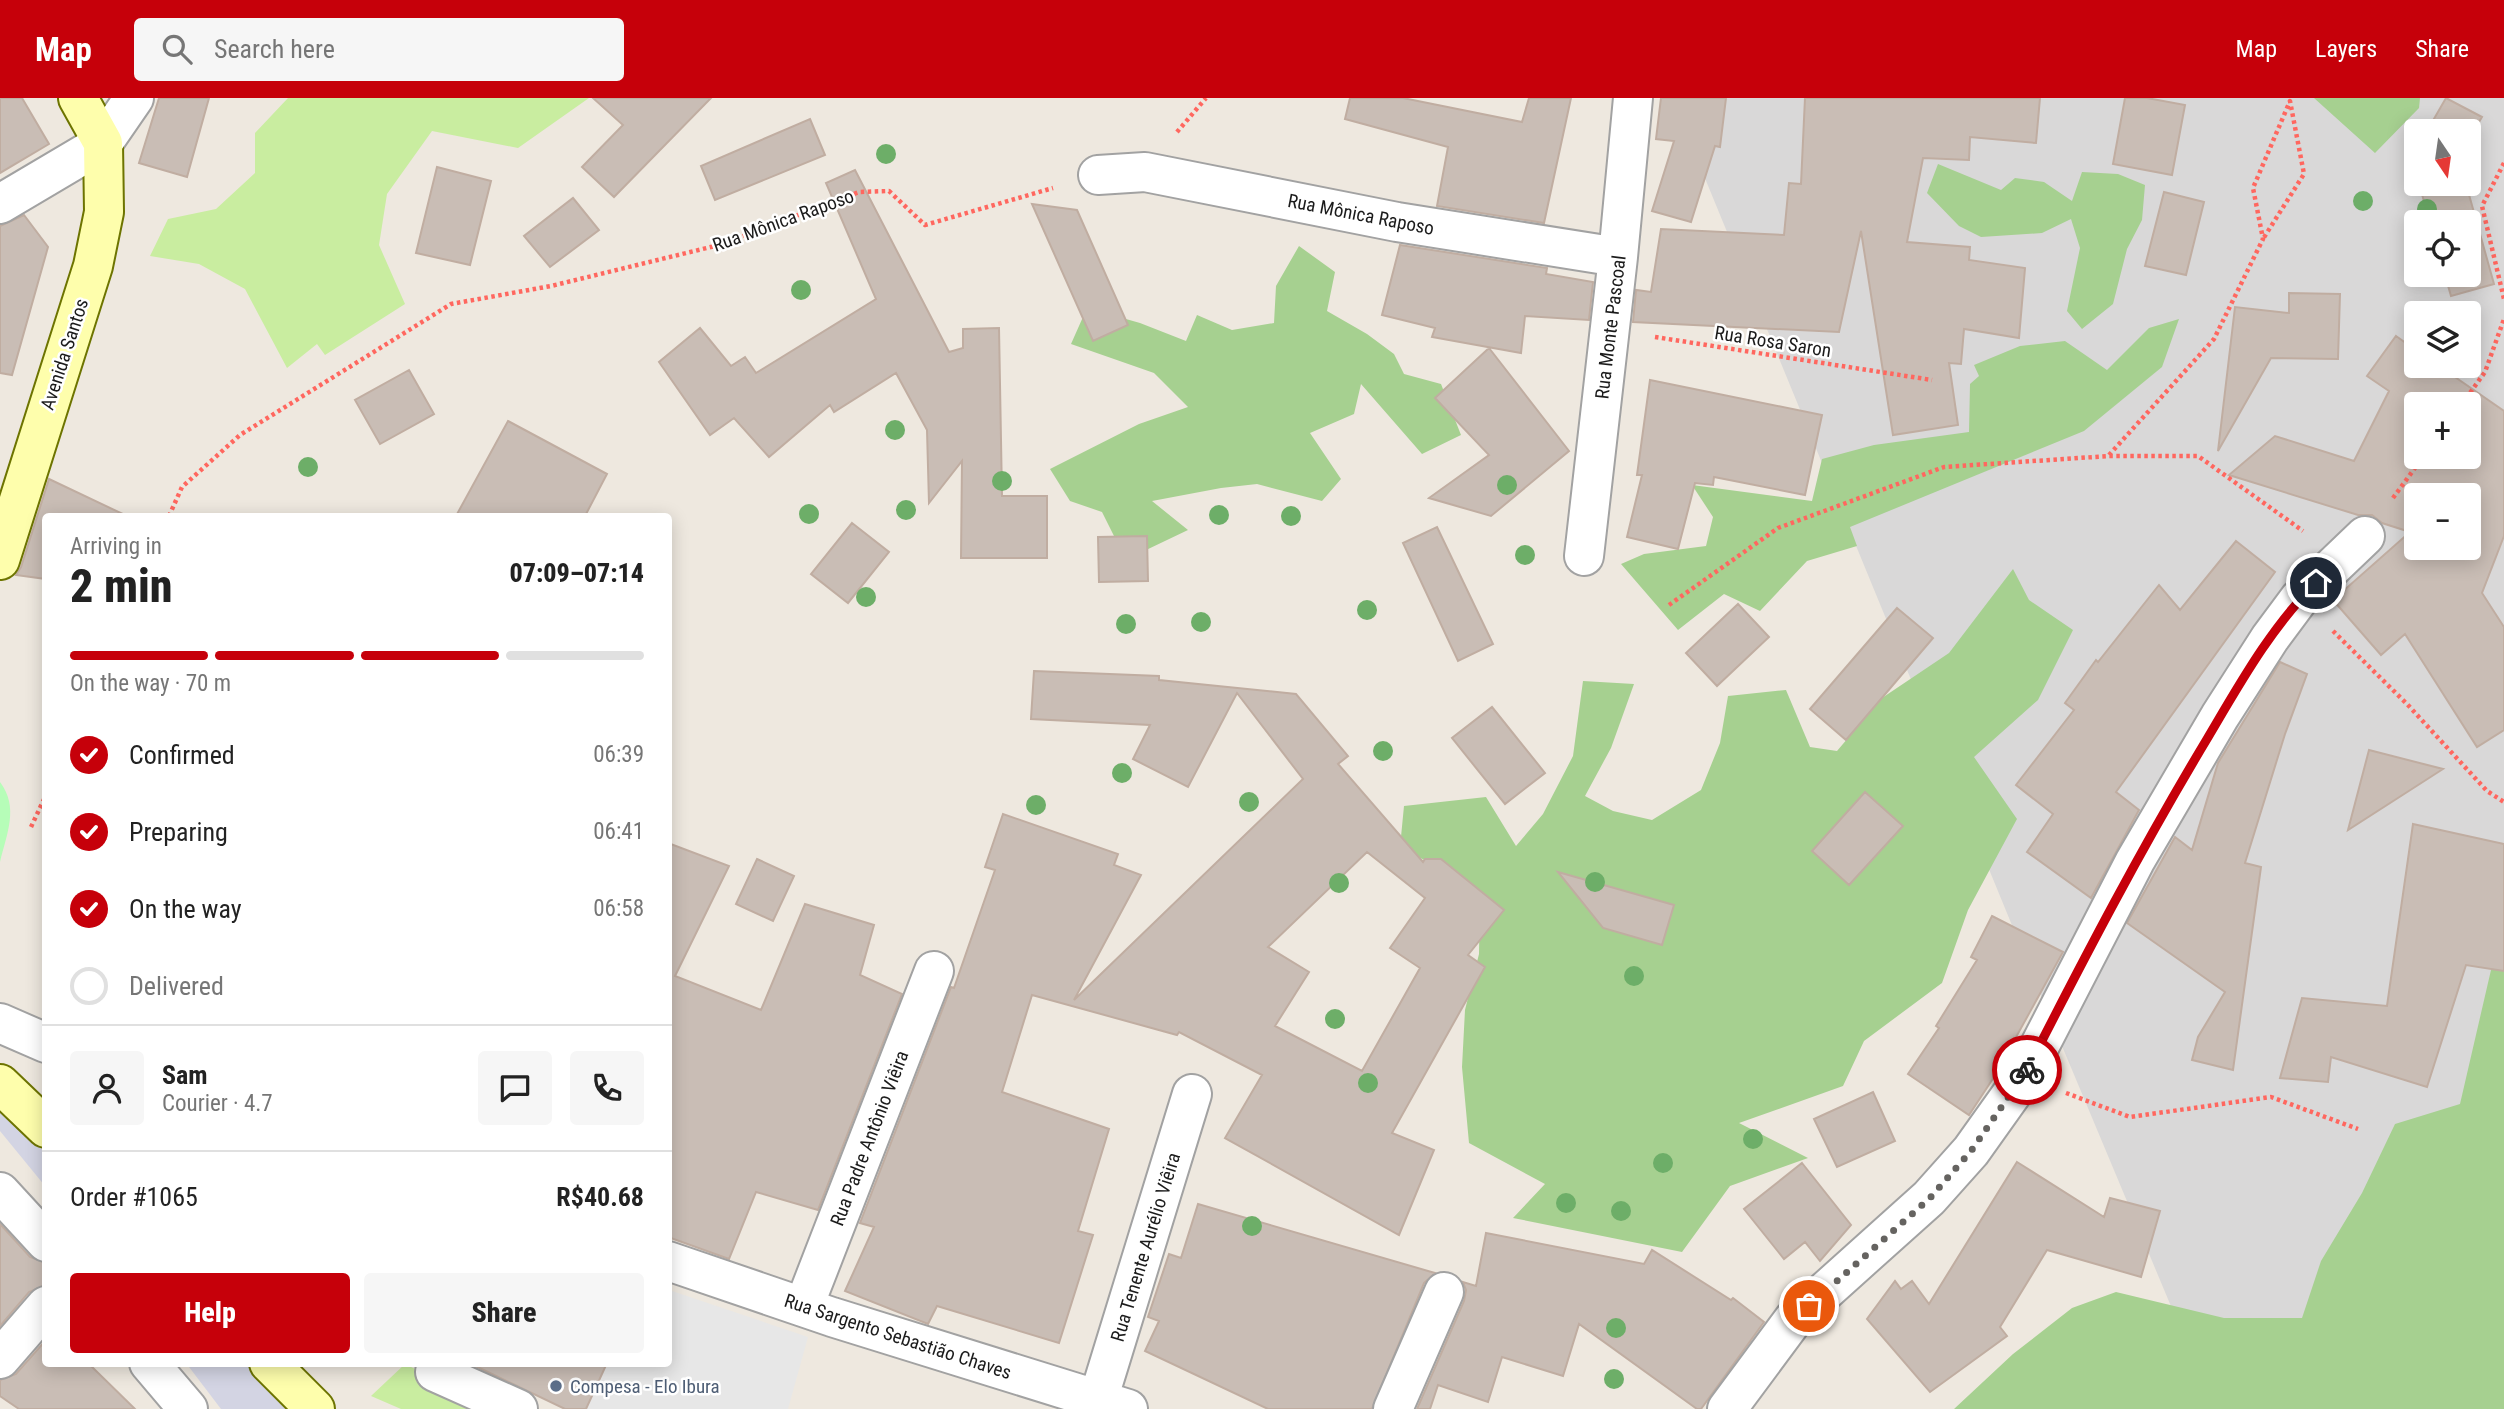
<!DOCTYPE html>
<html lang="en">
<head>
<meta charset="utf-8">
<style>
	:root { --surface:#fff; --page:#f6f6f6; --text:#222; --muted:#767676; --line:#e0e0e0; --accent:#c6000a }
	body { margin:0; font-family:"Roboto Condensed",sans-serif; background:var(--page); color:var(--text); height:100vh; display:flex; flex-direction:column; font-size:26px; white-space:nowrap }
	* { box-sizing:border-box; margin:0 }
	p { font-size:23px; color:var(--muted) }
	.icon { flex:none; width:38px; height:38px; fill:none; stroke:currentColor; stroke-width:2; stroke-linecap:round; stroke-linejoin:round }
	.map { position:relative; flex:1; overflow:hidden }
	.details { position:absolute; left:42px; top:415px; width:630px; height:854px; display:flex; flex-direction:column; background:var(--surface); border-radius:7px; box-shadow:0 4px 18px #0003 }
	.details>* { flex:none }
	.needle { width:46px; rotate:167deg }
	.buttons { position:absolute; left:2404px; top:21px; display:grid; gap:14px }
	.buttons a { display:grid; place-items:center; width:77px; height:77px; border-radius:7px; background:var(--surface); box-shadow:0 4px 18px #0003; font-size:35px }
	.pin { position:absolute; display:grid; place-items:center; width:60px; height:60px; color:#fff; margin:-30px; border:4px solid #fff; border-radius:50%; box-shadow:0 2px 7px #0007 }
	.courier { position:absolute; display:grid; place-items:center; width:70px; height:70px; margin:-35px; border:5px solid #c6000a; border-radius:50%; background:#fff; color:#222; box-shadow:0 2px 9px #0007 }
	.head em { font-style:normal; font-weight:800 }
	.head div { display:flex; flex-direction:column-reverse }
	.head { display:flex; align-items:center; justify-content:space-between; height:119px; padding:0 28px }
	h1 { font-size:46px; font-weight:800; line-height:52px }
	.bar { display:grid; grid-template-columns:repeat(4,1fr); gap:10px 7px; align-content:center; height:84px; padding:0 28px }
	.bar i { height:9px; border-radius:5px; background:var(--line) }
	.bar .current { background:var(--accent) }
	.bar p { grid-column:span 4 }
	.line { display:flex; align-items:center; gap:18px; padding:0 28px; border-top:2px solid var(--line) }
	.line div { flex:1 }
	.round { display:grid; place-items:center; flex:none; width:74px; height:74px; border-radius:7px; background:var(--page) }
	ol { padding:0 28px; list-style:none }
	li { display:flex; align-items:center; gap:21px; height:77px }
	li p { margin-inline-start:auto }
	li .icon { padding:7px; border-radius:50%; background:var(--accent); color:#fff; stroke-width:4 }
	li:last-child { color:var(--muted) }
	li i { width:38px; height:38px; border:4px solid var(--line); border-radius:50% }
	.button { display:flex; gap:14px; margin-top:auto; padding:14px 28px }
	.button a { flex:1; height:80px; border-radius:7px; background:var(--accent); color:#fff; font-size:28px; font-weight:800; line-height:80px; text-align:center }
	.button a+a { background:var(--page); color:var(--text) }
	header { display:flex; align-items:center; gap:42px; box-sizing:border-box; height:98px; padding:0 35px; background:var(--accent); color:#fff }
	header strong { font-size:33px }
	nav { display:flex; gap:38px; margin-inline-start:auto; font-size:24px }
	.search { width:490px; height:63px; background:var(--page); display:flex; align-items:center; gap:18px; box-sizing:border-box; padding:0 24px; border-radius:7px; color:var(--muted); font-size:26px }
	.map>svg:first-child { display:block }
	.residential { fill:#d9d8d8; fill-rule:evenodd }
	.grass { fill:#c9eda0 }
	.forest { fill:#a6d090 }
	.park { fill:#b6fdb8 }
	.parking { fill:#e7e7e7 }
	.plaza { fill:#d3d4e3 }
	.building { fill:#c9bdb5; stroke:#c0ada1; stroke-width:2; fill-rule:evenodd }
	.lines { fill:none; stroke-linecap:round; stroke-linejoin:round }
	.pedestrian-casing { stroke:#a2a2a2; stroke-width:42 }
	.minor-casing { stroke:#a2a2a2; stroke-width:42 }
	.secondary-casing { stroke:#6d7400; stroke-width:42 }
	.path { stroke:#ff675f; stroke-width:4.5; stroke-dasharray:3.5 3.5; stroke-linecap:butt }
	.pedestrian { stroke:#fff; stroke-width:38 }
	.minor { stroke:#fff; stroke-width:38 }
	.secondary { stroke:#fefeac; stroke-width:38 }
	.tree { fill:#6dae68 }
	.done { stroke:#656360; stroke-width:7; stroke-dasharray:0 12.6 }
	.route { stroke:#c6000a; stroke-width:9 }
	.service-dot { fill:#5c6f8a; stroke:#fff; stroke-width:2.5 }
	.labels { text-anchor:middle; stroke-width:5; stroke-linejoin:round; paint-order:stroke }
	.street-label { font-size:19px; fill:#1b1b1b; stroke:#fff }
	.service-label { font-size:19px; fill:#4e5e75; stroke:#fff; text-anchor:start }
</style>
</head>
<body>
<header>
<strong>Map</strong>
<div class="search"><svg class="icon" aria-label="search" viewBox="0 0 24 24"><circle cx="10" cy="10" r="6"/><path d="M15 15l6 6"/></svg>Search here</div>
<nav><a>Map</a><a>Layers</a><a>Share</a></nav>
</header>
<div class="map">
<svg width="2504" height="1311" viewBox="0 0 2504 1311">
	<rect width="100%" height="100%" fill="#eee8df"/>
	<path class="residential" d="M1672,0h832v1311h-290l-175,-418zM2417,33h52v53h-52zM2417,124h52v53h-52zM2417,215h52v53h-52zM2417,306h52v53h-52zM2417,397h52v53h-52z"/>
	<path class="grass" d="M288,0h301l-71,50 -86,-17 -45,63 -8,51 26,59 -80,51 -8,-11 -30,24 -42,-79 -46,-25 -49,-8 18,-37 48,-10 39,-36v-40z
		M405,1266l90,45h-94l-30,-13z"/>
	<path class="forest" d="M2314,0h106l-1,10 -44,45z
		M1938,66l63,26 14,-12 29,4 28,19 10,-29 36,2 27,11 -3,35 -15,29 -14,55 -31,25 -15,-18 13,-63 -9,-29 -29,14 -61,4 -22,-11 -32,-33z
		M1299,148l36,26 -8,39 40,23 27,20 10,20 37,10 20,51 -39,19 -61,-70 -7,30 -44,19 31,46 -19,22 -65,-17 -36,4 -69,13 36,29 -44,21 -26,-7 -16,-32 -32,-11 -20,-32 89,-45 49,-17 -34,-34 -83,-29 16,-36 53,15 46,18 11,-26 35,15 42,-7 2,-37z
		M2179,221l-17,48 -78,64 -234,96 7,19 -50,15 -47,50 -36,-17 -46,36 -57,-66 23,-10 62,-8 7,-29 -21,-32 120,16 10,-42 52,-14 95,-13 1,-48 9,-8 -5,-11 46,-19 45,-5 42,29 42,-42z
		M2013,471l16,31 44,30 -35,70 -64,57 43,62 -49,91 -26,73 -78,58 -21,45 -104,37 69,35 -78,28 -48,66 -169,-34 32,-34 -76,-41 -7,-76 3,-57 14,-56 1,-64 -80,-43 4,-41 82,-9 30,49 27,-32 30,-58 10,-75 51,3 -23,64 -26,48 28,15 39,9 49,-30 19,-47 8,-47 58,-6 24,57 27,4 45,-53 67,-45z
		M2491,872h13v439h-550l59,-55 59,-46 44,-16 108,26h78l19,-57 41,-68 33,-69 65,-20z"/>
	<path class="park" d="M0,684c19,25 7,51 0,80z"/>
	<path class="parking" d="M669,1192l139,47 -20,72h-202l21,-46h61z"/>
	<path class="plaza" d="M0,987l45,45v56l-45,-55z
		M186,1265h85l44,46h-94z"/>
	<path class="building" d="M0,0h22l27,46 -49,29z
		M159,0h50l-22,79 -48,-14z
		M593,0h118l-97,99 -32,-30 41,-42z
		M1350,0h53l119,24 7,-24h42l-27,125 -107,-17 11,-59 -103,-28z
		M1661,0h65l-6,49 -5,-1 -24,76 -39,-11 22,-70 -18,-2z
		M1805,0h235l-4,45 -66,-6 -1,23 -46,-2 -16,84 63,5 -1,13 56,8 -6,70 -55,-9 -3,35 -12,-1 9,62 -65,10 -32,-204 -22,101 -206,-10 3,-32 15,2 10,-63 123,6 5,-52 12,1z
		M2125,0h22l38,7 -13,70 -59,-11z
		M2446,0l36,19 -13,22v-8h-42z
		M810,21l15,36 -110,45 -14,-34z
		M437,69l54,14 -21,84 -54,-12z
		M855,72l94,182 14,-4v-19l36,-1 3,168h45v62h-86l1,-97 -33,42 -2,-73 -31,-57 -62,39 -4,-7 -61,52 -35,-39 -24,17 -51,-73 41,-34 31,38 14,-9 11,16 120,-74 -50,-116z
		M2419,86h47l28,100 -43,12 -6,-21h24v-53h-39z
		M2164,94l40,10 -18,73 -41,-9z
		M573,100l26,32 -49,37 -26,-31z
		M1032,106l45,6 51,115 -35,16z
		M24,117l24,32 -36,128 -12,-2v-147z
		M1400,147l147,23 -1,6 47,8 -4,38 -64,-4 -4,37 -89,-16 3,-9 -53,-13z
		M2289,195l51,1 -2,65 -67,-1 -53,93 17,-144 54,6z
		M2396,238l21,15v15h22l65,45v125l-22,57 22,34v103l-27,17 -72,-113 -24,21 -48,-55 77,-68 -28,-9 -10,-8h-14l-129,-40 46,-39 79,25 35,-70 -22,-15zM2417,306h52v53h-52zM2417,397h52v53h-52z
		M1489,250l80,103 -78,65 -62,-18 60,-43 -54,-57z
		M409,272l25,44 -54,30 -25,-44z
		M1650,282l172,35 -17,80 -91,-18 -1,8 -18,-2 -17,66 -51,-12 15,-62h-5z
		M508,323l99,53 -22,42h-129z
		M49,381l78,37h-81v63l-30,-4 5,-8z
		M852,425l37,29 -41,51 -37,-29z
		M1437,429l56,117 -35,17 -55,-118z
		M1147,438l1,45 -49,1 -1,-45z
		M2236,443l39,31 -159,220 23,18 -48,88 -64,-46 26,-38 -37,-29 58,-75 -9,-7 31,-43 2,2 61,-77 21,25z
		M1738,506l31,33 -52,49 -31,-33z
		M1897,510l36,30 -87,102 -36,-31z
		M2280,564l27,12 -22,60 -40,129 16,4 -28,203 -41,-10 6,-23 27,-45 -98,-69 48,-86 17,13 26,-87z
		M1034,573l125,5v4l137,14 52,62 -10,8 85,98 2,-3h16l63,51 -36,45 17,12 -93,166 42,17 -35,85 -174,-97 37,-63 -83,-43 -2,3 -145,-40 -30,97 107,37 -31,102 15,4 -34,108 -122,-37 -9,18 -83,-33 29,-64 -14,-4 91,-236 3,1 41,-118 -10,-3 18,-53 115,40 -4,11 27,10 -67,125 229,-221 -66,-86 -49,94 -55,-28 17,-34 -119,-6zM1367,754l58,46 -35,50 30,20 -58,103 -87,-45 34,-54 -41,-25z
		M1492,609l53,66 -40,31 -53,-66z
		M2369,652l74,19 -95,61z
		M1865,694l38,34 -54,59 -37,-34z
		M2413,726l91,20v127l-38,-6 -39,122 -96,-30 -3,25 -48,-4 22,-80 85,8z
		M668,745l61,23 -54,110 86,34 44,-106 69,21 -14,50 42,19 -84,216 -62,-18 -27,67 -61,-22z
		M757,761l37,17 -21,45 -37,-17z
		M1558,774l116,33 -12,40 -59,-17z
		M1992,818l71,36 -69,125 -25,38 -61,-41 31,-46 -3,-2 41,-66 -6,-3z
		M1873,994l22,49 -58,26 -23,-48z
		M2017,1064l87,55 6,-19 50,13 -19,66 -94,-27 -47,77 7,9 -77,56 -63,-73 28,-38 6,8 11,-8 17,23z
		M1802,1065l49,62 -31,36 -15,-19 -21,17 -40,-50z
		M1198,1106l237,69 -11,10 -52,126h-104l-123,-58 14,-30 -11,-4 21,-63 12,4z
		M0,1126l30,33 16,6v22l-17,7 -29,34z
		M1486,1135l158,31 8,-14 79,50 2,-2 31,24 -63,87h-4l-118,-85 -16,52 -61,-19 -14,45 -50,-17 -8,24h-13l47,-108 2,-11 -3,-8 13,4z
		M46,1242v23h42l47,46h-116l-19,-13v-16l16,-6z
		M469,1265h138l-21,46h-21z"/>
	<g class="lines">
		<defs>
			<path id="pedestrian" d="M439,1265l-4,9 83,37"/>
			<path id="minor" d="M1098,77l47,-3 252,50 221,35
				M0,106l103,-61 31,-45
				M1584,458l34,-299 15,-159
				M0,925l46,20
				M0,1094l46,50
				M668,1163l164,56 296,92
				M804,1208l130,-335
				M0,1261l46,-53
				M149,1265l39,46
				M1098,1302l94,-306
				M1393,1311l51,-117
				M1727,1311l66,-89 136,-122 42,-47 52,-73 112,-217 85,-145 50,-78 29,-39 66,-63"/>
			<path id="secondary" d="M0,462l93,-294 11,-54 -1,-69 -25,-45
				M0,986l46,44
				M269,1265l46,46"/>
		</defs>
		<use href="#pedestrian" class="pedestrian-casing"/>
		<use href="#minor" class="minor-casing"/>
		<use href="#secondary" class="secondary-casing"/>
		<path class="path" d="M1177,34l29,-34
			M2504,65l-22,43 22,93
			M1655,239l277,43
			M2462,306l23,-32 19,-53
			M2109,357l105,-116 49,-100 -10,-51 37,-87 14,73 -41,65
			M2393,400l30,-41
			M169,418l13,-29 58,-52 211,-131 100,-18 168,-41 140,-53 30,-1 36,34 128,-37
			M1669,507l109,-77 166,-61 165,-11h89l105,75
			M2333,533l74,73 80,87 17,11
			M31,729l15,-32
			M2066,995l64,24 141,-20 87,32"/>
		<use href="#pedestrian" class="pedestrian"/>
		<use href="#minor" class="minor"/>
		<use href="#secondary" class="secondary"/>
	</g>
	<g class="tree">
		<circle cx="886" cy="56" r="10"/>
		<circle cx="2363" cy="103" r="10"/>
		<circle cx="2427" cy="111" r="10"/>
		<circle cx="801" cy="192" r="10"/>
		<circle cx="895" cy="332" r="10"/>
		<circle cx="308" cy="369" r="10"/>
		<circle cx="1002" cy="383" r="10"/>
		<circle cx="1507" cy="387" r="10"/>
		<circle cx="906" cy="412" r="10"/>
		<circle cx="809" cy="416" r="10"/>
		<circle cx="1219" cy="417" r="10"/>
		<circle cx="1291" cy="418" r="10"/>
		<circle cx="1525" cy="457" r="10"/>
		<circle cx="866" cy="499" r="10"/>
		<circle cx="1367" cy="512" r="10"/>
		<circle cx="1201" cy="524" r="10"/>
		<circle cx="1126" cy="526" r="10"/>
		<circle cx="1383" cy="653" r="10"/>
		<circle cx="1122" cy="675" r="10"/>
		<circle cx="1249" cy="704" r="10"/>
		<circle cx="1036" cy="707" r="10"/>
		<circle cx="1595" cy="784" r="10"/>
		<circle cx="1339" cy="785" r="10"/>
		<circle cx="1634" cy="878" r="10"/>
		<circle cx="1335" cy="921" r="10"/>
		<circle cx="1368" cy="985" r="10"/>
		<circle cx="1753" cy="1041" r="10"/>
		<circle cx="1663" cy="1065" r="10"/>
		<circle cx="1566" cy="1105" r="10"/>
		<circle cx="1621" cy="1113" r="10"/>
		<circle cx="1252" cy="1128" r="10"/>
		<circle cx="1616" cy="1230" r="10"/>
		<circle cx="1614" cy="1281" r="10"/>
	</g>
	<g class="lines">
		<path class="done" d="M1809,1208l121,-108 41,-47 56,-81"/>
		<path class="route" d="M2027,972c57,-112 115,-223 180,-331 32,-54 64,-112 109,-156"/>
	</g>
	<circle class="service-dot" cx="556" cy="1288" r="7"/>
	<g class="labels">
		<g class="street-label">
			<text transform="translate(1361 116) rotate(11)" y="7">Rua Mônica Raposo</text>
			<text transform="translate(783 122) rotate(-20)" y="7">Rua Mônica Raposo</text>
			<text transform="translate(1610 229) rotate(-83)" y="7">Rua Monte Pascoal</text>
			<text transform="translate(1773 243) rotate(9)" y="7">Rua Rosa Saron</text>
			<text transform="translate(64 256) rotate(-72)" y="7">Avenida Santos</text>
			<text transform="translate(869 1040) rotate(-69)" y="7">Rua Padre Antônio Viêira</text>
			<text transform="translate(1145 1149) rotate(-73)" y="7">Rua Tenente Aurélio Viêira</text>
			<text transform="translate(898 1238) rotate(18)" y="7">Rua Sargento Sebastião Chaves</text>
		</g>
		<g class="service-label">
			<text x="570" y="1295">Compesa - Elo Ibura</text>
		</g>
	</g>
</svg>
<div class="buttons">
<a><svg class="needle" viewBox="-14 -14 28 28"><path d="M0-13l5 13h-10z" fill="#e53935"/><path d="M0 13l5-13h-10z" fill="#767676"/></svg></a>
<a><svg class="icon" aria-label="locate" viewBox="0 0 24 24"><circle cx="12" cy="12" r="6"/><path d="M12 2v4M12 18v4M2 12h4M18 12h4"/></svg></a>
<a><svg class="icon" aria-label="layers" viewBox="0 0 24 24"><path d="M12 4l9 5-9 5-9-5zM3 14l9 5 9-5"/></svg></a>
<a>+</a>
<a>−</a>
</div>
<div class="pin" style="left:1809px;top:1208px;background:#ea580c"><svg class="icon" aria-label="bag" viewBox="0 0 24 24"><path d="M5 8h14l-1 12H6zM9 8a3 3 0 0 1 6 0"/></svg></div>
<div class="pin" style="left:2316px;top:485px;background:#1f2937"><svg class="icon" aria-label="home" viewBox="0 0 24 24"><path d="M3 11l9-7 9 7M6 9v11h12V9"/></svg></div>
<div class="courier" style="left:2027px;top:972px"><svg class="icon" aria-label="bike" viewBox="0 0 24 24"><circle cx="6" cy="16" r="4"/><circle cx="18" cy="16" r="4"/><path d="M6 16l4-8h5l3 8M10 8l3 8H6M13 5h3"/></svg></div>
<section class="details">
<div class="head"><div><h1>2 min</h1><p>Arriving in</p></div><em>07:09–07:14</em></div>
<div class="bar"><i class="current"></i><i class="current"></i><i class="current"></i><i></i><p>On the way · 70 m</p></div>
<ol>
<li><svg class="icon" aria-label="check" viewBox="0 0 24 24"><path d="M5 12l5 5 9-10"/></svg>Confirmed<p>06:39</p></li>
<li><svg class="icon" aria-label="check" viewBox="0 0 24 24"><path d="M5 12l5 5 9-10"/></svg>Preparing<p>06:41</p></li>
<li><svg class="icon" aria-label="check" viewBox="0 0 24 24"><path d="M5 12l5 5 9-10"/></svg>On the way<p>06:58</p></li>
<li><i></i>Delivered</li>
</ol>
<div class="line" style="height:126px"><a class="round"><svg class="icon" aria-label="person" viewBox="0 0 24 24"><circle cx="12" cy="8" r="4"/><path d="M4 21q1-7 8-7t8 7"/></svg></a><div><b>Sam</b><p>Courier · 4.7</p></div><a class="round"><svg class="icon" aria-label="chat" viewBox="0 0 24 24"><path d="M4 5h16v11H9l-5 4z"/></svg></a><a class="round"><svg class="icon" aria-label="phone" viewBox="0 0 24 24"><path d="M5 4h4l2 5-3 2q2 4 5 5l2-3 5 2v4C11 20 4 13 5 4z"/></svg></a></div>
<div class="line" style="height:91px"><div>Order #1065</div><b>R$40.68</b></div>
<div class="button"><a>Help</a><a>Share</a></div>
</section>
</div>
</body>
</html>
